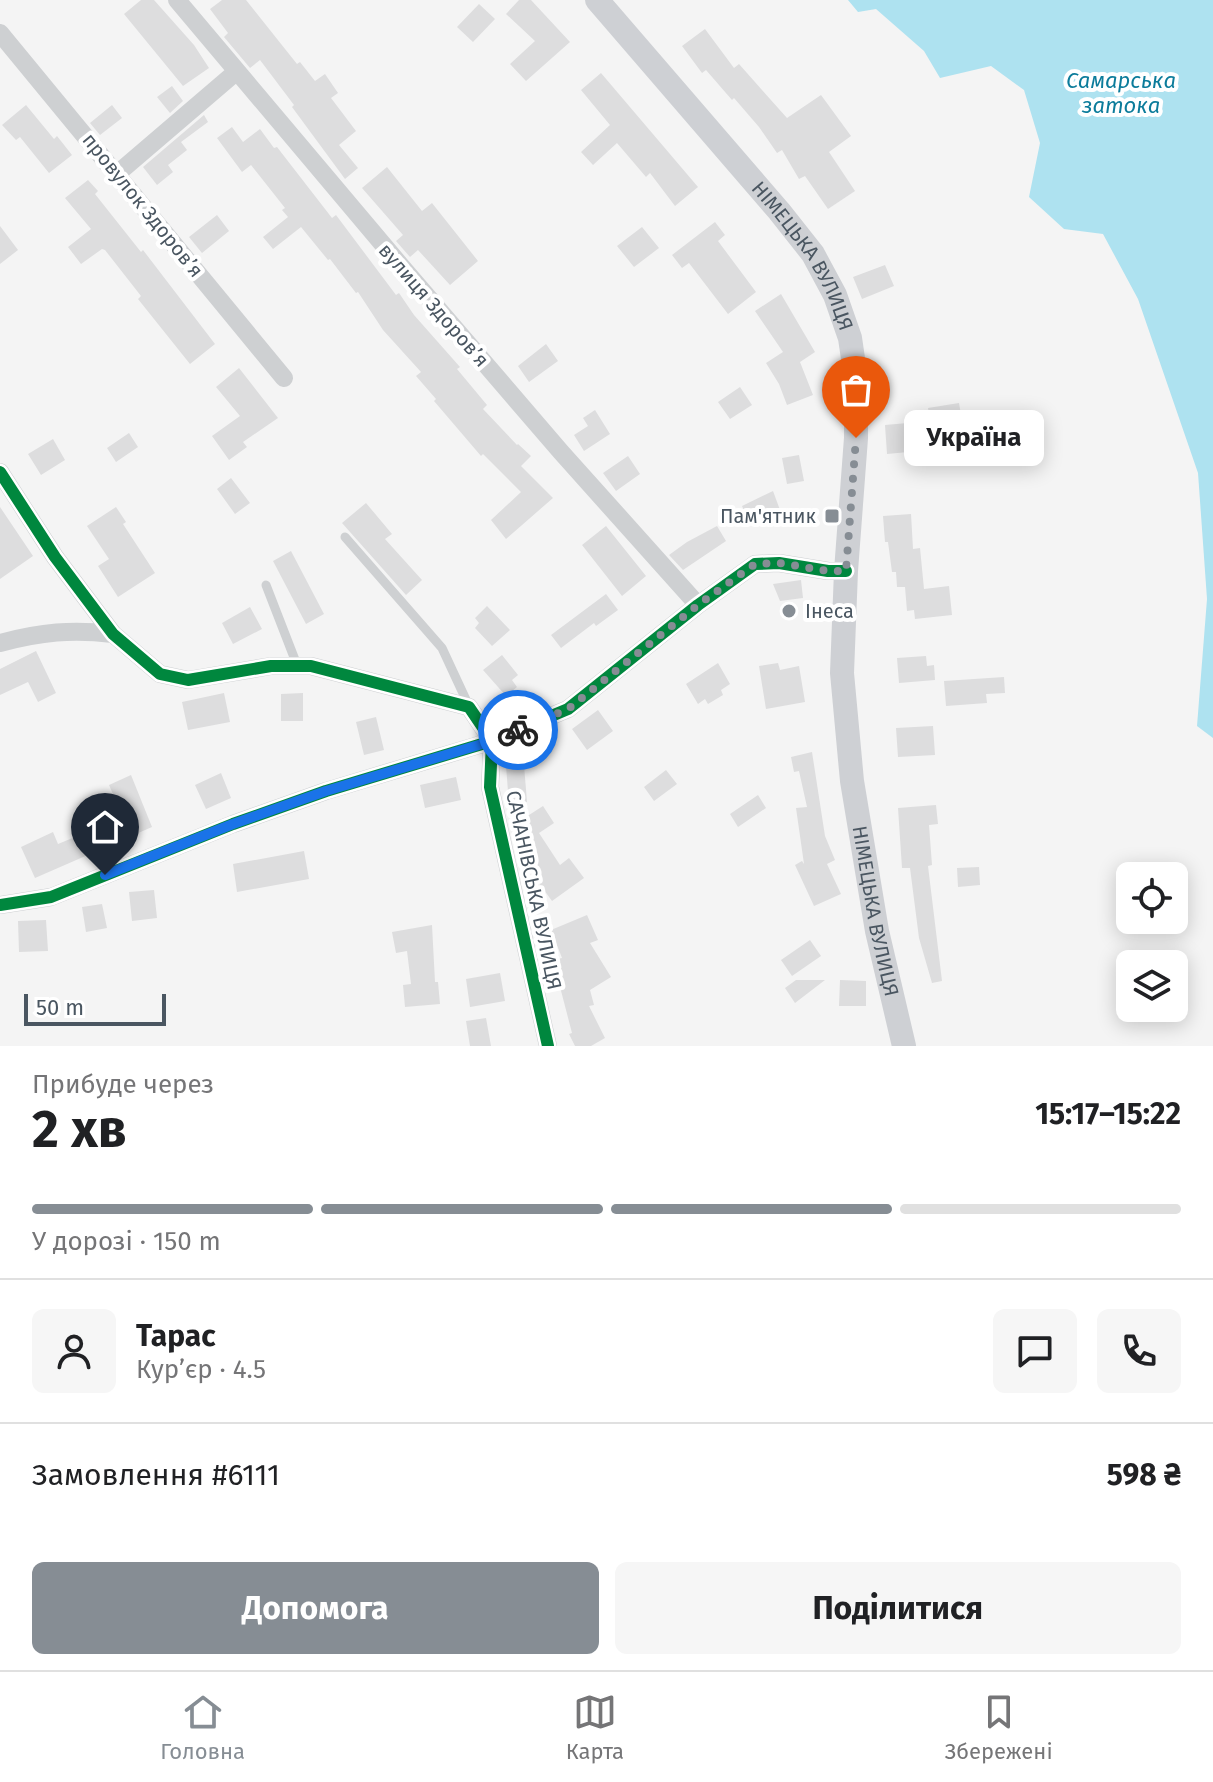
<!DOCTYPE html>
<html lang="uk">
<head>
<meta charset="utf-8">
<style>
	:root { --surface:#fff; --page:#f6f6f6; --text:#202124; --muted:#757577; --line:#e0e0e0; --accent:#868d94 }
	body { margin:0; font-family:"Fira Sans",sans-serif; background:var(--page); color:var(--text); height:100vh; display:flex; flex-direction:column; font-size:30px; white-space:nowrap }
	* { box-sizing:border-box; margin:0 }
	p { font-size:26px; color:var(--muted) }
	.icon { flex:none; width:44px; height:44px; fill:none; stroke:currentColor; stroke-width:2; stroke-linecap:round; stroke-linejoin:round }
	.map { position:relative; height:1046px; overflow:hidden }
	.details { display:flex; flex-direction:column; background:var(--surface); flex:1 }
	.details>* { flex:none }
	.controls { position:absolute; left:1116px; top:862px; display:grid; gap:16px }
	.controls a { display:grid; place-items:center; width:72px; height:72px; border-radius:12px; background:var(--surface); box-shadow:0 4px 20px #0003; font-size:40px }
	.scale { position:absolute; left:24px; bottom:20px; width:142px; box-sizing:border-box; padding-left:8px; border:4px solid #4a5661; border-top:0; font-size:22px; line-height:28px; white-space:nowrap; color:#4a5661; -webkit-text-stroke:6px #fff; paint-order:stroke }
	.pin { position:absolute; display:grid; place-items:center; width:68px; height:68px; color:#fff; margin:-82px -34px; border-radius:50% 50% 50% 0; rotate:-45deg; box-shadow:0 0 8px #0007 }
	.pin .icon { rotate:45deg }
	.courier { position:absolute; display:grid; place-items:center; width:80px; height:80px; margin:-40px; border:6px solid #1a73e8; border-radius:50%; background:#fff; color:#222; box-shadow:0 2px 10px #0007 }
	.bubble { position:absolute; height:56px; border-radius:12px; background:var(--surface); box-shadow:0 4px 20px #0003; font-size:26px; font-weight:700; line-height:56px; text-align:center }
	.summary em { font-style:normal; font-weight:700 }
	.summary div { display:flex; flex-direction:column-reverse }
	.summary { display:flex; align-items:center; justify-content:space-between; height:136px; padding:0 32px }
	h1 { font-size:52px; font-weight:700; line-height:60px }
	.bar { display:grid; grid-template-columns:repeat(4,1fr); gap:12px 8px; align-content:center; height:96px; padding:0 32px }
	.bar i { height:10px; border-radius:6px; background:var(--line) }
	.bar .current { background:var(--accent) }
	.bar p { grid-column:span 4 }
	.line { display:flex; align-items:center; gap:20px; padding:0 32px; border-top:2px solid var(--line) }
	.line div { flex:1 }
	.round { display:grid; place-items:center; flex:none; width:84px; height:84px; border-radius:12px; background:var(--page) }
	.action { display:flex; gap:16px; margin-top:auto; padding:16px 32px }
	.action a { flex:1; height:92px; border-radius:12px; background:var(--accent); color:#fff; font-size:32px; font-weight:700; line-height:92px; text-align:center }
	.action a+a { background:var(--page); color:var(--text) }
	.dock { display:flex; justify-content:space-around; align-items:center; height:112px; border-top:2px solid var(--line); background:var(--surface); font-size:22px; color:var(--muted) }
	.dock a { display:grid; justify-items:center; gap:4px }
	.dock .current { color:var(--accent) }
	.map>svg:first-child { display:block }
	.water { fill:#aee2f0 }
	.building { fill:#ddddde }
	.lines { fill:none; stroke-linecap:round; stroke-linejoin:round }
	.lane { stroke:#ced0d2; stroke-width:9 }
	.street { stroke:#ced0d2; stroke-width:18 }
	.secondary { stroke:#ced0d4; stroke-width:24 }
	.cycleway-casing { stroke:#fff; stroke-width:17 }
	.cycleway { stroke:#00873e; stroke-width:12 }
	.done { stroke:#868d94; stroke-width:8; stroke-dasharray:0 14.4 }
	.route { stroke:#1a73e8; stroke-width:10 }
	.poi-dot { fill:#868d94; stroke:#fff; stroke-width:3 }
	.labels { text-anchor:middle; stroke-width:8; stroke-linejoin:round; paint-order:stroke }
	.street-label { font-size:20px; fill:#4a5661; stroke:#fff }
	.poi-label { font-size:20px; fill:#4a5661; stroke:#fff; text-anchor:end }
	.water-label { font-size:22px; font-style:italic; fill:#0c7c9b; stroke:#fff }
</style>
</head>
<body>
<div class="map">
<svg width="1213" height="1046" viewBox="0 0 1213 1046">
	<rect width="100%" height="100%" fill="#f4f4f4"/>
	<path class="water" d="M848,0h365v738l-16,-12 10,-127 -9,-126 -60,-174 -35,-65 -39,-5 -35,-32 11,-54 -16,-53 -33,-24 -51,12 -16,-27 -48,-42 -18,3z"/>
	<path class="building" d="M141,0h13l40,45 15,23 -26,18 -59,-72z
		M222,0h24l51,64 3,-2 15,19 10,-7 13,19 -7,5 25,33 -17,14 19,23 -13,11 -53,-72 2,-2 -34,-45 -10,8 -26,-31 4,-4 -18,-24z
		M519,0h12l39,42 -44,39 -16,-17 25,-23 -29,-27z
		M479,4l16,15 -22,23 -16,-15z
		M705,29l29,39 5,-4 48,54 34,-23 30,41 -22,16 26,39 -27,18 -23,-33 -6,3 -17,-29 -5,3 -18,-26 -25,-29 -2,2 -26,-30 -4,3 -20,-27z
		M601,73l97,114 -23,19 -25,-33 -4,4 -29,-34 -24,22 -12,-13 29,-27 -29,-35z
		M172,86l11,15 -13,12 -13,-16z
		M26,105l28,34 3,-3 15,19 -23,18 -29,-36 -4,3 -14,-15z
		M112,105l10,13 -22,17 -10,-12z
		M204,115l4,7 -27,20 6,8 -19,15 5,7 -16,13 -14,-18z
		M232,127l11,15 17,-13 14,19 3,-1 55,71 4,-3 60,80 3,-2 15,22 46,52 -3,2 30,36 -4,4 34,36 1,-1 13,12 -10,10 32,32 -47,41 -15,-19 30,-28 -38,-38 -2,2 -47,-55 2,-2 -20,-23 5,-4 -38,-42 -25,-38 -2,1 -26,-34 -2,1 -27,-33 -28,22 -10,-12 25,-20 -6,-7 3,-2 -34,-43 -9,7 -25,-34z
		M387,167l35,44 10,-8 46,58 -28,24 -32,-35 -8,7 -14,-16 7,-6 -41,-47z
		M88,180l10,11 -3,3 46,58 2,-2 72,94 -25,20 -52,-65 3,-3 -36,-46 -3,-1 -21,15 -13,-17 23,-18 -26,-31z
		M217,215l12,16 -27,22 -13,-16z
		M715,222l10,13 -7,6 38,51 -28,22 -39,-51 -7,5 -10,-13z
		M0,226l18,24 -18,14z
		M642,227l17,21 -25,19 -17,-21z
		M885,265l9,21 -32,13 -9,-22z
		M781,294l34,58 -15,10 13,33 -26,10 -8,-21 -13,-21 17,-11 -28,-41z
		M546,344l12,17 -29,21 -11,-16z
		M239,368l39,50 -35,24 4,5 -18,13 -17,-24 28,-20 -24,-29z
		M740,387l12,18 -22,14 -12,-17z
		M959,403l5,29 -57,10 1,10 -21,2 -2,-29 45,-4 -2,-13z
		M595,410l15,24 -26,17 -10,-16 14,-9 -5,-8z
		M129,433l9,14 -22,15 -9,-14z
		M53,439l12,21 -24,15 -13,-21z
		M799,455l5,26 -17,3 -5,-26z
		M628,456l12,18 -24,17 -13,-18z
		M231,478l19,25 -15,11 -18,-25z
		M773,491l7,19 -31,12 -7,-16z
		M366,503l26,31 -7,5 37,41 -16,15 -64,-72z
		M0,507l33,49 -33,23z
		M116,507l10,15 -3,2 32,49 -37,24 -20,-31 11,-7 -22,-33z
		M911,514l2,35 7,-1 4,41 25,-3 3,29 -37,4 -1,-9 -7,1 -2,-24h-8l-1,-15h-4l-4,-30h-3l-2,-26z
		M606,526l40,50 -24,20 -40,-51z
		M717,526l9,15 -43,29 -14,-15 18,-13z
		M291,551l33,63 -18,10 -33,-63z
		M801,580l2,18 -23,3 -7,-17z
		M606,594l12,16 -22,16 -2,-3 -33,25 -10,-13z
		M487,606l23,24 -18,16 -17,-18 4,-5 -4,-5z
		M250,607l12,22 -29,15 -11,-21z
		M36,651l20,42 -18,9 -10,-20 -28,13v-26z
		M502,655l16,20 -6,5 5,7 -11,9 -23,-26z
		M926,656l1,10 7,-1 1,15 -36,3 -2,-25z
		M718,663l12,21 -9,6 2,5 -15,9 -3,-5 -7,5 -12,-20z
		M778,663l2,7 19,-4 6,36 -39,7 -7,-43z
		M1004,677l1,16 -19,1 1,9 -41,3 -2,-25z
		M224,693l6,29 -42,8 -6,-28z
		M303,693v28h-22v-27z
		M598,710l15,21 -26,19 -15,-21z
		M376,717l8,33 -20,5 -8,-33z
		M933,726l2,29 -37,2 -2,-29z
		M812,752l13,84 10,24 -8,4 14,30 -27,12 -19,-41 7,-4 2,3 -8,-56 11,-1 -8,-36 -5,1 -3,-15z
		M524,765l3,37 -18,2 -3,-38z
		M666,770l11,14 -23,17 -10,-14z
		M221,773l10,25 -25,11 -11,-24z
		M131,775l21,52 -117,51 -14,-31 32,-15 5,12 65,-27 -14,-32z
		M456,777l5,23 -36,8 -5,-23z
		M758,795l8,13 -28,19 -8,-13z
		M936,805l2,19 -9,1 3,40 -4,1 14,115 -10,2 -13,-45 -9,-70h-8l-4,-60z
		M543,806l11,17 -15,10 21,32 9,-7 15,20 -32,23 -32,-44 8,-5 -16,-26z
		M304,851l5,28 -72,13 -4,-28z
		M979,867l1,18 -22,2 -1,-19z
		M154,890l3,28 -25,3 -3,-29z
		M102,904l5,24 -21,4 -4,-25z
		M587,915l11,25 -8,3 21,34 -21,13 4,15 -5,1 16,32 -14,8h-16l-6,-12 3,-1 -19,-73 9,-2 -11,-28z
		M46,920l2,31 -29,1 -1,-31z
		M432,925l3,57h3l2,22 -35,3 -2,-22 8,-1 -4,-33 -11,2 -4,-21z
		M810,940l11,16 -29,20 -11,-16z
		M500,973l5,28 -35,6 -4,-28z
		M796,980h29l-30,23 -10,-15z
		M840,980l26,1v25h-27z
		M486,1018l5,28h-21l-4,-25z"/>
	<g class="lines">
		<path class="lane" d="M345,537l97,111 26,56
			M266,585l31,80"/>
		<path class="street" d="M177,0l225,267 159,185 137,153
			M0,33l284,345
			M118,173l118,-101
			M0,472l55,85 58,77 47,40 28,6 83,-14h40l158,41 23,34 -2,46 58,259
			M0,643c41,-11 72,-14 113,-9
			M0,905l51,-8 182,-73 93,-33 166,-50 76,-32 130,-104 57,-41 24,-1 49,8h18"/>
		<path class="secondary" id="s1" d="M597,0l182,211 34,43 22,41 15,43 6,41v59l-10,133 -4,102 10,108 25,150 27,115"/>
		<defs>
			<path id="cycleway" d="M0,472l55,85 58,77 47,40 28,6 83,-14h40l158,41 23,34 -2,46 58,259
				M0,905l51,-8 182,-73 93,-33 166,-50 76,-32 130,-104 57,-41 24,-1 49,8h18"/>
		</defs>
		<use href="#cycleway" class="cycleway-casing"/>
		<use href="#cycleway" class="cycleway"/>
	</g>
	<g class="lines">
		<path class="done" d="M518,730l50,-21 130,-104 57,-41 24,-1 49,8h18l10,-133"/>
		<path class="route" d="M105,875l128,-51 93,-33 166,-50 26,-11"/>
	</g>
	<g class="poi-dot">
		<rect x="824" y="508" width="16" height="16" rx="4"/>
		<circle cx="789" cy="611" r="8"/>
	</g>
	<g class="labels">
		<g class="street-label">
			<text transform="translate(143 205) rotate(51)" y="7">провулок Здоровʼя</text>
			<text dy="7" stroke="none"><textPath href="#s1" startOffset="330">НІМЕЦЬКА ВУЛИЦЯ</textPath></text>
			<text transform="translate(434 305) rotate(49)" y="7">вулиця Здоровʼя</text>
			<text transform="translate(534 890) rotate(78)" y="7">САЧАНІВСЬКА ВУЛИЦЯ</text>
			<text dy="7" stroke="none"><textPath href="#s1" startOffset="1002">НІМЕЦЬКА ВУЛИЦЯ</textPath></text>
		</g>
		<g class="poi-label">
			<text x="816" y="523">Пам'ятник</text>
			<text x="805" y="618" text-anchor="start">Інеса</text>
		</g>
		<g class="water-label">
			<text x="1121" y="88">Самарська<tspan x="1121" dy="25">затока</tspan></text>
		</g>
	</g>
</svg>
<div class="controls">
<a><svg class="icon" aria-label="locate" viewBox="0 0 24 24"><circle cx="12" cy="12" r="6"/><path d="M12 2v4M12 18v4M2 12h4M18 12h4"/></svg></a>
<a><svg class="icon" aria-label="layers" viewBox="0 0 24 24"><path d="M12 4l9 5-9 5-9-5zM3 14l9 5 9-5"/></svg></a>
</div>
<div class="scale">50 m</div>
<div class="pin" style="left:856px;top:438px;background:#ea580c"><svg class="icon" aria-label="bag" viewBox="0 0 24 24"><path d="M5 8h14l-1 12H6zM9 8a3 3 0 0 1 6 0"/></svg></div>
<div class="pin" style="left:105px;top:875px;background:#1f2937"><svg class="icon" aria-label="home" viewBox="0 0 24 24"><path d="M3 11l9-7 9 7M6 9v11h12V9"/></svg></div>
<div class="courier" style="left:518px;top:730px"><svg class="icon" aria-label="bike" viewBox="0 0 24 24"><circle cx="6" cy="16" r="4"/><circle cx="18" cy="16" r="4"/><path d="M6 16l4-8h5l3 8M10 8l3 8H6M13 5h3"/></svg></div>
<div class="bubble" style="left:904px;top:410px;width:140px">Україна</div>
</div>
<section class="details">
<div class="summary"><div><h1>2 хв</h1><p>Прибуде через</p></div><em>15:17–15:22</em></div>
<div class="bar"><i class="current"></i><i class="current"></i><i class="current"></i><i></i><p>У дорозі · 150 m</p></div>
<div class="line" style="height:144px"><a class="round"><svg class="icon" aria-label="person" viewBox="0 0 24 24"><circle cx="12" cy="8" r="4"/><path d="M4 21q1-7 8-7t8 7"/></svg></a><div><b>Тарас</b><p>Кур’єр · 4.5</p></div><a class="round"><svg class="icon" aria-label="chat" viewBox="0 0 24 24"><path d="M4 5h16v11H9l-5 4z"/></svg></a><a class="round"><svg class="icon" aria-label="phone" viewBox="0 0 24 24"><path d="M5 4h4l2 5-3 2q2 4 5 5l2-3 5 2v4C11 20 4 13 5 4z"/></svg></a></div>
<div class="line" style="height:104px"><div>Замовлення #6111</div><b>598 ₴</b></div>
<div class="action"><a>Допомога</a><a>Поділитися</a></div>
</section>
<nav class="dock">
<a class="current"><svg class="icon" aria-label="home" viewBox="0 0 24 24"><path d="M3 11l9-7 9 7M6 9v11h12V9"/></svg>Головна</a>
<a><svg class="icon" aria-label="map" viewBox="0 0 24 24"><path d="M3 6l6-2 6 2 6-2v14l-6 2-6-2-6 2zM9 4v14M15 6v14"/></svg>Карта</a>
<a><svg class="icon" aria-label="saved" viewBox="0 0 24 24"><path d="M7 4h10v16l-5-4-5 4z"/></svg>Збережені</a>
</nav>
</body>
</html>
